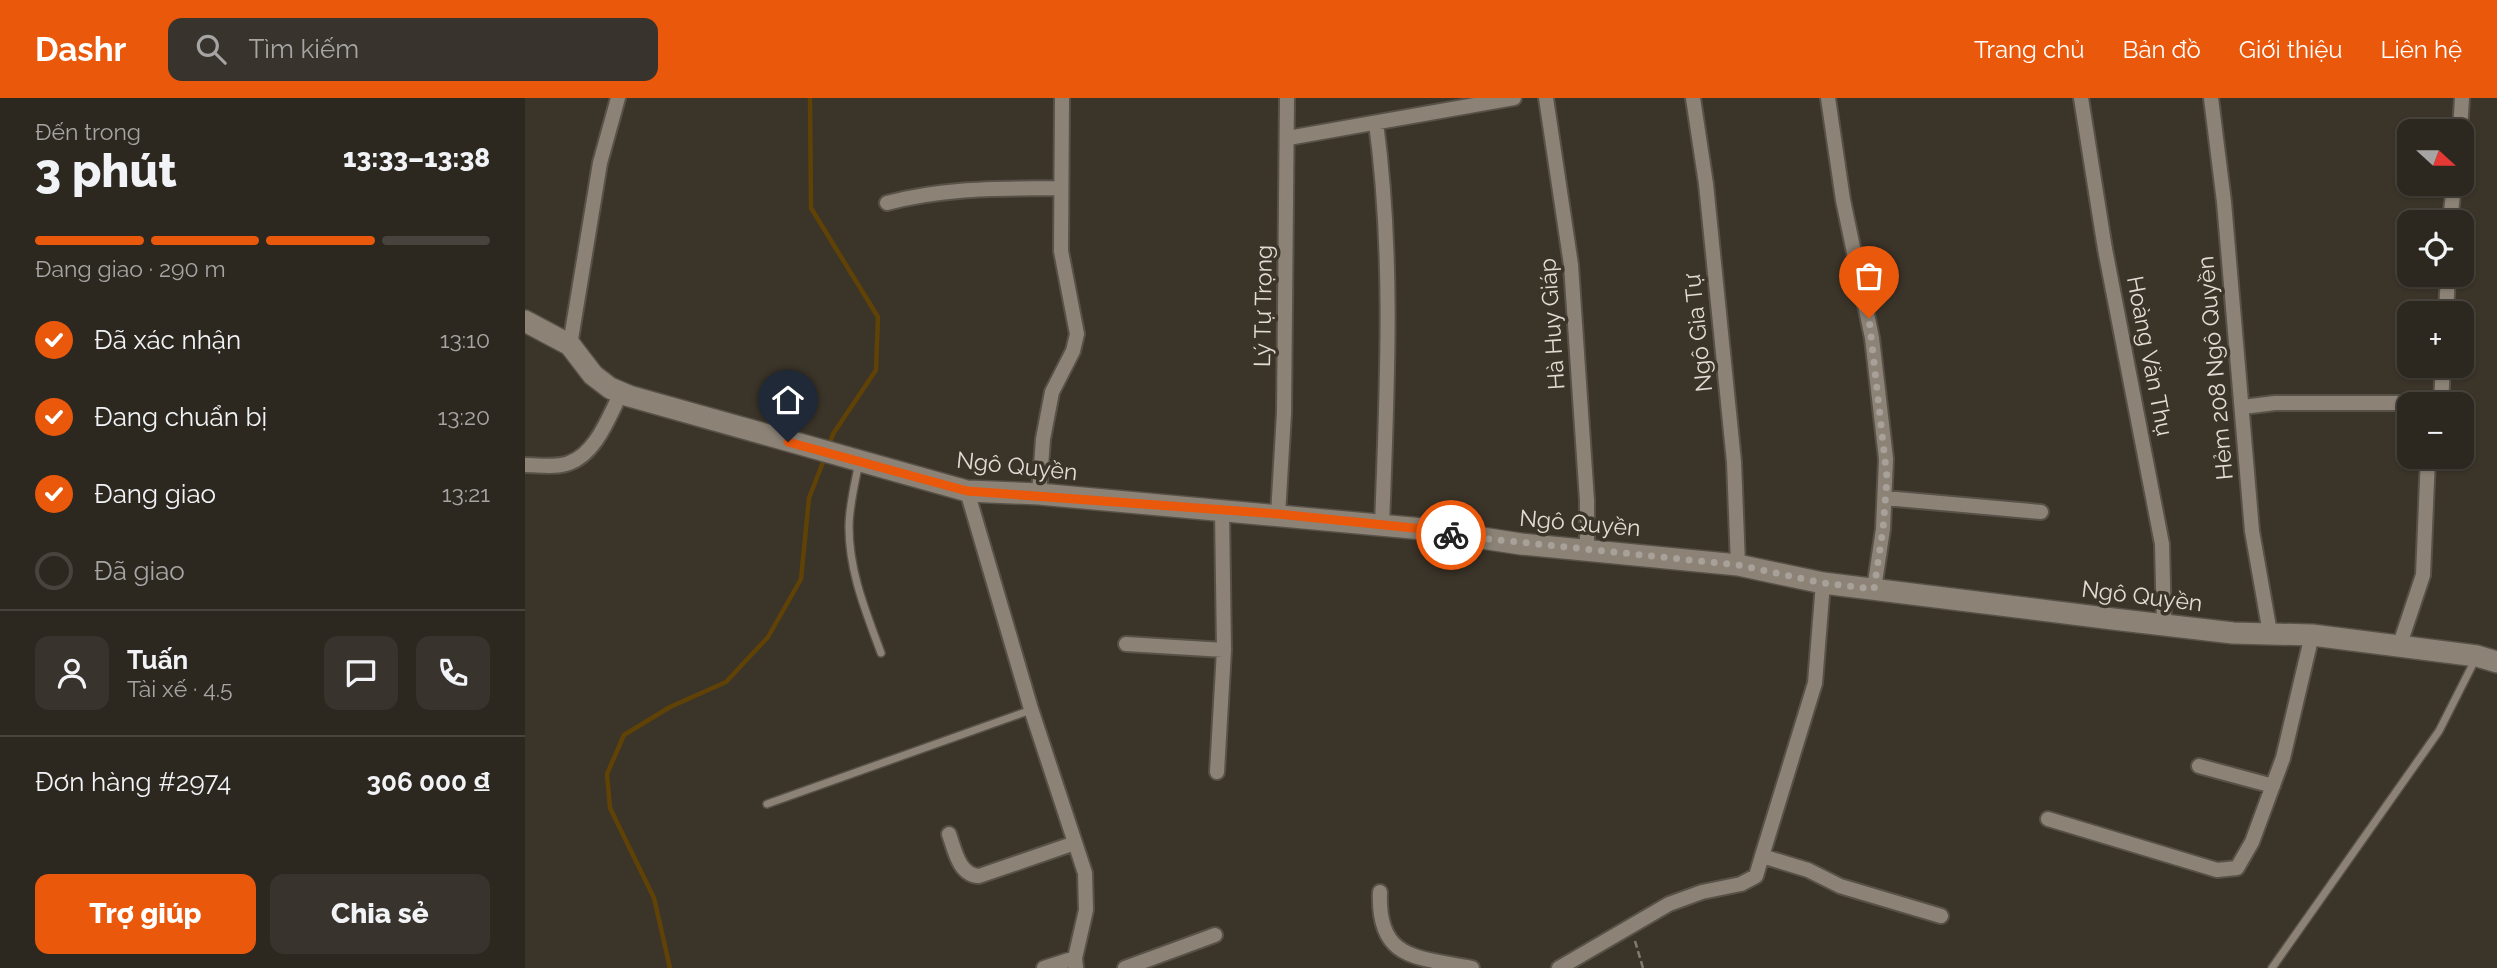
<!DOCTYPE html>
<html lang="vi">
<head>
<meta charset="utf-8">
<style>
	:root { --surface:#2c271f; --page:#38332c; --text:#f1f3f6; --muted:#a6a5a4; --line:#48443d; --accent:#ea580c }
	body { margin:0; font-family:Raleway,sans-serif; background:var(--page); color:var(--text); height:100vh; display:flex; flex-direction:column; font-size:26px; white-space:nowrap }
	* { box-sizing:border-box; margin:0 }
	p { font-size:23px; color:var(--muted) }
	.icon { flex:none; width:38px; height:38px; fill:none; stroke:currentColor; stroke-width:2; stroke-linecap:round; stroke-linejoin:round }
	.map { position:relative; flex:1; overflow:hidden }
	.side { display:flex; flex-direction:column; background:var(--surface); width:525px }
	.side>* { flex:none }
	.needle { width:46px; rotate:111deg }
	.fabs { position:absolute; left:1872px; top:21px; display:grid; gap:14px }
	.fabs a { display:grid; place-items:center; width:77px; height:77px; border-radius:14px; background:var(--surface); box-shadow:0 2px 5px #0004,0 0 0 2px var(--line); font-size:35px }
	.pin { position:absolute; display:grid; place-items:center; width:60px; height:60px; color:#fff; margin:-72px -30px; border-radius:50% 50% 50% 0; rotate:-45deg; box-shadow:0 0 7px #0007 }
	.pin .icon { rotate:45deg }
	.courier { position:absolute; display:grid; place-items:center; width:70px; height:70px; margin:-35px; border:5px solid #ea580c; border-radius:50%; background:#fff; color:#222; box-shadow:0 2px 9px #0007 }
	.head em { font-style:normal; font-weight:800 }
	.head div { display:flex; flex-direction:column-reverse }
	.head { display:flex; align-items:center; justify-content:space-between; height:119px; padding:0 35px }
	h1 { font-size:46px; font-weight:800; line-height:52px }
	.bar { display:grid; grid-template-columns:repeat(4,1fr); gap:10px 7px; align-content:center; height:84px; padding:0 35px }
	.bar i { height:9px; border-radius:5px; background:var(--line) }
	.bar .on { background:var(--accent) }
	.bar p { grid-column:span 4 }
	.line { display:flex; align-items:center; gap:18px; padding:0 35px; border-top:2px solid var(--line) }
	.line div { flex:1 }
	.round { display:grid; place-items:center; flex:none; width:74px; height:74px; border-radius:14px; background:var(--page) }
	ol { padding:0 35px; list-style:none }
	li { display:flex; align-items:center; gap:21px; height:77px }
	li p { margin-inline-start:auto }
	li .icon { padding:7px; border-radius:50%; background:var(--accent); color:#fff; stroke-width:4 }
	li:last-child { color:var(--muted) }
	li i { width:38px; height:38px; border:4px solid var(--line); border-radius:50% }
	.cta { display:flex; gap:14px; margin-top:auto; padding:14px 35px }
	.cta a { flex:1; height:80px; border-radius:14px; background:var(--accent); color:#fff; font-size:28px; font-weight:800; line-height:80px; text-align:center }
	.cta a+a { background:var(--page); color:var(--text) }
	header { display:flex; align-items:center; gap:42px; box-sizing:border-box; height:98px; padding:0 35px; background:var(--accent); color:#fff }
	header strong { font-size:33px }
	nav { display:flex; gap:38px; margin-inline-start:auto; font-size:24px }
	.search { width:490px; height:63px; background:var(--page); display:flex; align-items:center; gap:18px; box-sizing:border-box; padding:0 24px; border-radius:14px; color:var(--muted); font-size:26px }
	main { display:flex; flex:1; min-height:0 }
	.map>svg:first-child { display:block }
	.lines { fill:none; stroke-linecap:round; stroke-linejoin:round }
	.stream { stroke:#604206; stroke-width:4.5 }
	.lane-casing { stroke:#575148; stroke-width:10 }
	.street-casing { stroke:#575148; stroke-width:18 }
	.secondary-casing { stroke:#575148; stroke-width:24 }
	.path { stroke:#807a71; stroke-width:2.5; stroke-dasharray:7 3.5; stroke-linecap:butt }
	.lane { stroke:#8c8376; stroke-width:7 }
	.street { stroke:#8c8376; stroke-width:14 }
	.secondary { stroke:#8c8376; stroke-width:21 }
	.done { stroke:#a7a199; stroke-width:7; stroke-dasharray:0 12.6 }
	.route { stroke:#ea580c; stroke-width:9 }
	.labels { text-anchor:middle; stroke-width:7; stroke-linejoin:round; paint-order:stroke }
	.street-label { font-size:23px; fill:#e1dcd5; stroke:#3b3429 }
</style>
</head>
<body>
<header>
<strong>Dashr</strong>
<div class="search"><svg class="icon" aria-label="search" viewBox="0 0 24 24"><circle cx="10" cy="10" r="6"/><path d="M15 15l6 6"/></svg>Tìm kiếm</div>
<nav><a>Trang chủ</a><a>Bản đồ</a><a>Giới thiệu</a><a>Liên hệ</a></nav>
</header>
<main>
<section class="side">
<div class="head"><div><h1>3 phút</h1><p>Đến trong</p></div><em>13:33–13:38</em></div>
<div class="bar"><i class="on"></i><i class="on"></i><i class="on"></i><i></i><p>Đang giao · 290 m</p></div>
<ol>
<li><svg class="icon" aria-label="check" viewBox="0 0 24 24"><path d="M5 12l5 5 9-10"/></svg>Đã xác nhận<p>13:10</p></li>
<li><svg class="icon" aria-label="check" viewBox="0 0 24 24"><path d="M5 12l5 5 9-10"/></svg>Đang chuẩn bị<p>13:20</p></li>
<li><svg class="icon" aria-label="check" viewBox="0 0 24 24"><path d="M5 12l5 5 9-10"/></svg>Đang giao<p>13:21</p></li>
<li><i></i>Đã giao</li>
</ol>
<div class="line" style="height:126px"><a class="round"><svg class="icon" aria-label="person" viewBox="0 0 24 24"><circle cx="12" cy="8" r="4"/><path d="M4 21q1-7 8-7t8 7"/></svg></a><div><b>Tuấn</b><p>Tài xế · 4.5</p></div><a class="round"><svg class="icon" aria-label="chat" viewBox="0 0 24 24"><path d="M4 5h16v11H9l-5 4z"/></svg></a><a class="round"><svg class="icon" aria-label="phone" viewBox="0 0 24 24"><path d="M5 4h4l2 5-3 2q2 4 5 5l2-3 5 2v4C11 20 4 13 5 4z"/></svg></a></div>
<div class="line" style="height:91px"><div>Đơn hàng #2974</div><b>306 000 ₫</b></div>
<div class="cta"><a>Trợ giúp</a><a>Chia sẻ</a></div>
</section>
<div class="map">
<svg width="1972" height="870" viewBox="0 0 1972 870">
	<rect width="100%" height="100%" fill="#3b3429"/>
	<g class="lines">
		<path class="stream" d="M285,0l1,110 67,109 -2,53 -43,64 -4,11
			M145,870l-16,-70 -44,-90 -3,-34 17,-39 46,-28 56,-25 42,-45 33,-58 8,-81 16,-41"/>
		<defs>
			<path id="lane" d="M334,364c-4,21 -10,44 -10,65 0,45 17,85 32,126
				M242,706l264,-94
				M1747,870l167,-237 36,-71"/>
			<path id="street" d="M1021,0l25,167 16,236v47
				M1168,0l13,86 28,278 4,103
				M1303,0l15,102 29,138 14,121 -3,70 -9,60
				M1556,0l24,151 57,295 2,80
				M1686,0l13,104 28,329 18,102
				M851,25c18,133 11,268 6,402
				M1935,33l2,-33
				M763,40l226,-40
				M362,105c59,-16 113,-14 174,-15
				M1925,124l4,-38
				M1921,215l2,-38
				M45,247l30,-182 18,-65
				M1916,306l2,-38
				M1718,309l32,-4h167
				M0,367c14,0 31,3 44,-2 27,-9 40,-47 52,-70
				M442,393l64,218 54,164 1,37 -11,48 1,10
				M514,396l4,-55 9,-47 21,-41 4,-17 -16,-83 1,-153
				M1360,400l156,14
				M753,417l6,-102 3,-315
				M601,546l98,6
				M1874,549l24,-72 5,-118
				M1674,668l74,20
				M692,674l7,-122 -2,-139
				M1523,721l169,51 20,-2 15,-26 31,-84 29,-123
				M424,736c6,17 10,41 30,42l96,-33
				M1237,758l53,-173 8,-100
				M855,794c-3,69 38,65 92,76
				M519,870l31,-10
				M600,870l90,-33
				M1034,870l110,-64 33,-12 39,-8 15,-8 6,-20 46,14 32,16 101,30"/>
			<path id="secondary" d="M0,223l45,24 23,30 17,13 19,8 338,95 72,3 384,35 98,15 217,21 85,18 290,36 120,14 79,2 165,21 20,6"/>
		</defs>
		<use href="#lane" class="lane-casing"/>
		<use href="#street" class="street-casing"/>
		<use href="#secondary" class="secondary-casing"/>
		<path class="path" d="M1110,843l8,27"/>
		<use href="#lane" class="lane"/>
		<use href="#street" class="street"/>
		<use href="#secondary" class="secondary"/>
	</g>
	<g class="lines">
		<path class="done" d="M926,437l287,30 85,18 51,6 9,-60 4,-51 -18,-160"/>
		<path class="route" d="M263,344l179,49 311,23 145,15 28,6"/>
	</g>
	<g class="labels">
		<g class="street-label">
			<text transform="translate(738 208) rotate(-89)" y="8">Lý Tự Trọng</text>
			<text transform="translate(1027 226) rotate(-94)" y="8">Hà Huy Giáp</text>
			<text transform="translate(1173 235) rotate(-96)" y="8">Ngô Gia Tự</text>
			<text transform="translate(1625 258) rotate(79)" y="8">Hoàng Văn Thụ</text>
			<text transform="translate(1690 270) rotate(-95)" y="8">Hẻm 208 Ngô Quyền</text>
			<text transform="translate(492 368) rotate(6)" y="8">Ngô Quyền</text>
			<text transform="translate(1055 425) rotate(5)" y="8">Ngô Quyền</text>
			<text transform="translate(1617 498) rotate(7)" y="8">Ngô Quyền</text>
		</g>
	</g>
</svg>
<div class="fabs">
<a><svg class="needle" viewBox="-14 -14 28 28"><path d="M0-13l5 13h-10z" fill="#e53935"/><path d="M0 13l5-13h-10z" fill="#a6a5a4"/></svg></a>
<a><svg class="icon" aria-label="locate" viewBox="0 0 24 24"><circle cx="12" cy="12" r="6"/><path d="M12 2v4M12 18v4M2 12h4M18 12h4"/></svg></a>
<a>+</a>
<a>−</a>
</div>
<div class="pin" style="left:1344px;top:220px;background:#ea580c"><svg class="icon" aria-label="bag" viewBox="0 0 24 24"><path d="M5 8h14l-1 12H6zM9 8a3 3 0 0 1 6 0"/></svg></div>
<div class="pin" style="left:263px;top:344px;background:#1f2937"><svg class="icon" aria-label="home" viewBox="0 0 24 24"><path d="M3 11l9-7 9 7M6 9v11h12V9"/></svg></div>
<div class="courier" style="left:926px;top:437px"><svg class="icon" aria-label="bike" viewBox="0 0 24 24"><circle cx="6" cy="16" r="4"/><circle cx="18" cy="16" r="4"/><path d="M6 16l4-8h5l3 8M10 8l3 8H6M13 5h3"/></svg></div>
</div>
</main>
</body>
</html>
